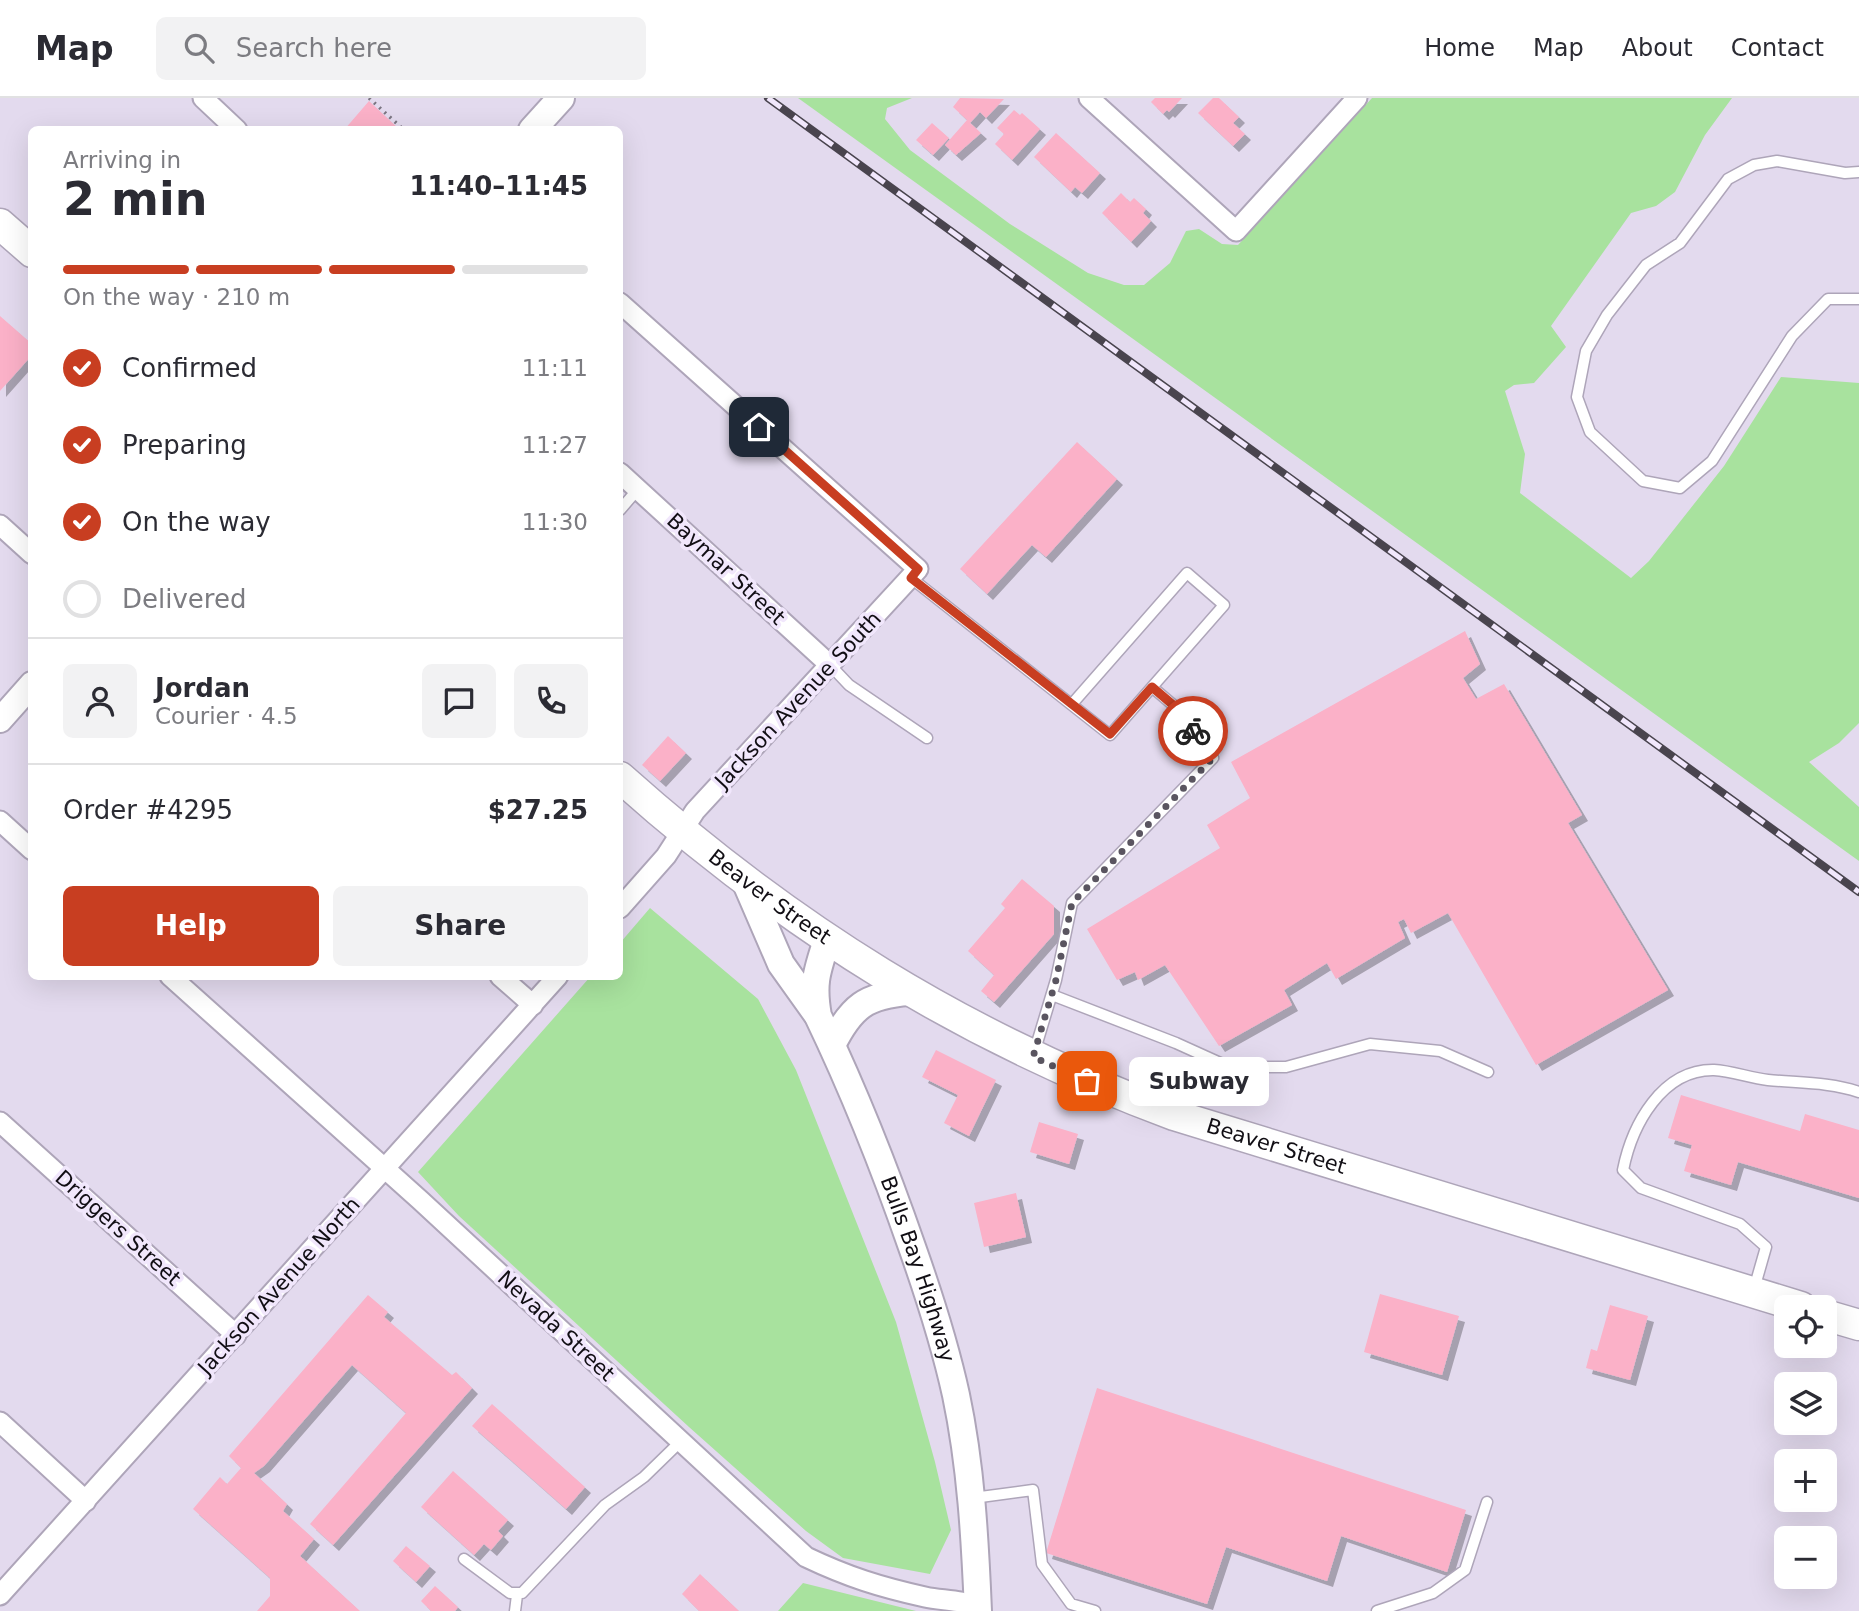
<!DOCTYPE html>
<html lang="en">
<head>
<meta charset="utf-8">
<style>
	:root { --surface:#fff; --page:#f2f2f3; --text:#2b2b33; --muted:#7c7c81; --line:#e1e1e2; --accent:#c83e21 }
	body { margin:0; font-family:"DejaVu Sans",sans-serif; background:var(--page); color:var(--text); height:100vh; display:flex; flex-direction:column; font-size:26px; white-space:nowrap }
	* { box-sizing:border-box; margin:0 }
	p { font-size:23px; color:var(--muted) }
	.icon { flex:none; width:38px; height:38px; fill:none; stroke:currentColor; stroke-width:2; stroke-linecap:round; stroke-linejoin:round }
	.map { position:relative; flex:1; overflow:hidden }
	.details { position:absolute; left:28px; top:28px; width:595px; height:854px; display:flex; flex-direction:column; background:var(--surface); border-radius:10px; box-shadow:0 7px 28px #0002 }
	.details>* { flex:none }
	.tools { position:absolute; left:1774px; top:1197px; display:grid; gap:14px }
	.tools a { display:grid; place-items:center; width:63px; height:63px; border-radius:10px; background:var(--surface); box-shadow:0 7px 28px #0002; font-size:35px }
	.pin { position:absolute; display:grid; place-items:center; width:60px; height:60px; color:#fff; margin:-30px; border-radius:14px; box-shadow:0 4px 10px #0006 }
	.courier { position:absolute; display:grid; place-items:center; width:70px; height:70px; margin:-35px; border:5px solid #c83e21; border-radius:50%; background:#fff; color:#222; box-shadow:0 2px 9px #0007 }
	.bubble { position:absolute; height:49px; border-radius:10px; background:var(--surface); box-shadow:0 7px 28px #0002; font-size:23px; font-weight:700; line-height:49px; text-align:center }
	.summary em { font-style:normal; font-weight:700 }
	.summary div { display:flex; flex-direction:column-reverse }
	.summary { display:flex; align-items:center; justify-content:space-between; height:119px; padding:0 35px }
	h1 { font-size:46px; font-weight:700; line-height:52px }
	.bar { display:grid; grid-template-columns:repeat(4,1fr); gap:10px 7px; align-content:center; height:84px; padding:0 35px }
	.bar i { height:9px; border-radius:5px; background:var(--line) }
	.bar .current { background:var(--accent) }
	.bar p { grid-column:span 4 }
	.line { display:flex; align-items:center; gap:18px; padding:0 35px; border-top:2px solid var(--line) }
	.line div { flex:1 }
	.round { display:grid; place-items:center; flex:none; width:74px; height:74px; border-radius:10px; background:var(--page) }
	ol { padding:0 35px; list-style:none }
	li { display:flex; align-items:center; gap:21px; height:77px }
	li p { margin-inline-start:auto }
	li .icon { padding:7px; border-radius:50%; background:var(--accent); color:#fff; stroke-width:4 }
	li:last-child { color:var(--muted) }
	li i { width:38px; height:38px; border:4px solid var(--line); border-radius:50% }
	.primary-button { display:flex; gap:14px; margin-top:auto; padding:14px 35px }
	.primary-button a { flex:1; height:80px; border-radius:10px; background:var(--accent); color:#fff; font-size:28px; font-weight:700; line-height:80px; text-align:center }
	.primary-button a+a { background:var(--page); color:var(--text) }
	header { display:flex; align-items:center; gap:42px; box-sizing:border-box; height:98px; padding:0 35px; background:var(--surface); border-bottom:2px solid var(--line) }
	header strong { font-size:33px }
	nav { display:flex; gap:38px; margin-inline-start:auto; font-size:24px }
	.search { width:490px; height:63px; background:var(--page); display:flex; align-items:center; gap:18px; box-sizing:border-box; padding:0 24px; border-radius:10px; color:var(--muted); font-size:26px }
	.map>svg:first-child { display:block }
	.green { fill:#a8e29e }
	.building { fill:#fbb1c8; filter:url(#shadow) }
	.lines { fill:none; stroke-linecap:round; stroke-linejoin:round }
	.service-casing { stroke:#aea5b9; stroke-width:13 }
	.minor-casing { stroke:#aea5b9; stroke-width:23 }
	.tertiary-casing { stroke:#aea5b9; stroke-width:28 }
	.secondary-casing { stroke:#aea5b9; stroke-width:30 }
	.primary-casing { stroke:#aea5b9; stroke-width:33 }
	.path { stroke:#7a7481; stroke-width:3.5; stroke-dasharray:2 5; stroke-linecap:butt }
	.service { stroke:#fff; stroke-width:10 }
	.minor { stroke:#fff; stroke-width:19 }
	.tertiary { stroke:#fff; stroke-width:24 }
	.secondary { stroke:#fff; stroke-width:26 }
	.primary { stroke:#fff; stroke-width:30 }
	.rail-casing { stroke:#49444e; stroke-width:8 }
	.rail { stroke:#f1e7fc; stroke-width:5; stroke-dasharray:16; stroke-linecap:butt }
	.done { stroke:#5a5560; stroke-width:7; stroke-dasharray:0 12.6 }
	.route { stroke:#c83e21; stroke-width:9 }
	.labels { text-anchor:middle; stroke-width:7; stroke-linejoin:round; paint-order:stroke }
	.street-label { font-size:21px; fill:#110e14; stroke:#f1e7fc }
</style>
</head>
<body>
<header>
<strong>Map</strong>
<div class="search"><svg class="icon" aria-label="search" viewBox="0 0 24 24"><circle cx="10" cy="10" r="6"/><path d="M15 15l6 6"/></svg>Search here</div>
<nav><a>Home</a><a>Map</a><a>About</a><a>Contact</a></nav>
</header>
<div class="map">
<svg width="1859" height="1513" viewBox="0 0 1859 1513">
	<defs>
		<filter id="shadow"><feDropShadow dx="6" dy="6" stdDeviation="0" flood-color="#0004"/></filter>
	</defs>
	<rect width="100%" height="100%" fill="#e3daee"/>
	<path class="green" d="M798,0h114l-25,10 -2,11 25,31 100,74 78,49 36,12h20l26,-22 16,-32 13,-2 23,15 16,1 134,-147h360l-27,37 -30,57 -19,14 -25,7 -80,113 15,21 -32,36 -20,2 -9,6 20,63 -5,39 111,85 18,-17 75,-95 57,-89 78,6v340l-20,20 -30,19 50,45v54z
		M650,810l108,91 38,71 100,252 39,140 16,68 -21,44 -87,-16 -37,-27 -117,-104 -230,-211 -41,-44 172,-195 30,-1v-33z
		M803,1485l113,28h-138z"/>
	<path class="building" d="M960,0l44,1 -18,19 -6,-6 -10,11 11,10 -25,22 -11,-10 22,-25 -14,-13z
		M1155,0h27l-13,14 -2,-2 -4,4 -12,-12z
		M1213,0h6l20,19 -6,6 12,11 -12,12 -35,-33z
		M369,3l31,29h-56z
		M1014,12l6,5 2,-2 18,16 -28,31 -17,-16 9,-10 -7,-6z
		M932,25l17,15 -16,17 -17,-15z
		M1056,35l44,40 -18,20 -7,-6 -4,5 -37,-35z
		M1121,95l9,9 4,-4 12,11 -3,4 8,8 -20,21 -29,-29z
		M0,218l32,28v11l-32,36z
		M1077,344l40,37 -71,78 -14,-12 -45,49 -27,-25z
		M1465,533l15,33 -17,14 13,21 28,-15 78,131 -14,8 100,167 -132,75 -88,-152 -37,20 -7,-14 -6,3 7,16 -69,41 -9,-16 -43,27 8,15 -73,41 -54,-81 -27,15 -3,-8 -18,8 -30,-51 133,-81 -13,-23 43,-27 -19,-36z
		M668,638l18,17 -26,28 -18,-16z
		M1022,781l32,27v28l-60,68 -13,-11 13,-16 -26,-24 37,-43 -4,-4z
		M936,952l60,30 -27,56 -25,-13 14,-28 -36,-18z
		M1681,997l119,36 5,-17 54,16v68l-121,-36 -7,23 -47,-14 8,-26 -24,-7z
		M1039,1024l39,12 -9,30 -39,-12z
		M1016,1095l10,44 -42,10 -10,-44z
		M1380,1196l79,22 -17,59 -78,-23z
		M368,1197l20,17 -4,5 68,58 4,-3 16,16 -139,157 -23,-21 96,-111 -54,-48 -88,101 -10,7 33,31 -4,7 31,28 -14,17 60,55h-103l13,-15v-18l-77,-69 27,-32 7,7 14,-16 -12,-12z
		M1610,1207l38,11 -18,64 -44,-12 5,-19 6,2z
		M1097,1290l369,122 -19,62 -106,-36 -14,45 -101,-34 -19,57 -161,-51z
		M492,1306l93,83 -19,22 -94,-83z
		M453,1373l55,49 -10,11 5,5 -12,14 -7,-6 -10,11 -53,-48z
		M406,1448l24,20 -14,16 -23,-21z
		M700,1476l39,37h-40l-17,-17z
		M435,1488l23,21 -3,4h-24l-10,-10z"/>
	<g class="lines">
		<defs>
			<path id="service" d="M1859,74l-14,1 -68,-12 -23,4 -26,14 -48,64 -34,22 -39,50 -21,36 -9,46 13,35 53,49 37,7 32,-27 80,-125 36,-37h31
				M620,412l18,-21
				M911,480l199,157 114,-130 -37,-32 -115,131
				M831,568l18,19 78,53
				M1052,897l124,48 53,24h57l84,-23 70,7 48,21
				M1034,955l22,-73 16,-77 141,-145 -34,-48 -27,-23
				M1754,1191l12,-42 -26,-23 -99,-36 -18,-18c9,-45 39,-101 91,-100 18,1 36,8 54,10 30,3 62,2 91,12
				M973,1400l60,-8 9,74 29,40 24,7
				M464,1461l46,34h12l83,-88 39,-28 37,-36
				M515,1513l2,-16
				M1377,1513l56,-18 32,-23 22,-68"/>
			<path id="minor" d="M203,0l34,32
				M1089,0l147,133 121,-133
				M620,205l298,266 -223,242 -29,45 -46,52
				M620,375l211,193
				M0,427l32,29
				M0,723l32,29
				M170,878l250,224 386,357c42,20 74,30 119,40 18,4 36,2 53,11
				M500,878l33,29
				M0,1024l236,213
				M0,1324l86,79
				M0,1497l558,-619"/>
			<path id="tertiary" d="M0,622l32,-36"/>
			<g id="secondary">
				<path d="M532,32l29,-32"/>
				<path d="M746,785l35,81 35,49"/>
				<path id="s1" d="M827,842c-10,31 -15,43 -9,76 36,75 67,153 94,231 17,48 33,98 44,148 15,71 19,144 22,216"/>
				<path d="M832,947c19,-38 34,-50 77,-53"/>
			</g>
			<g id="primary">
				<path d="M0,126l32,28"/>
				<path id="s2" d="M620,679c169,151 342,259 554,338l627,192"/>
				<path d="M1825,1217l34,10"/>
			</g>
		</defs>
		<use href="#service" class="service-casing"/>
		<use href="#minor" class="minor-casing"/>
		<use href="#tertiary" class="tertiary-casing"/>
		<use href="#secondary" class="secondary-casing"/>
		<use href="#primary" class="primary-casing"/>
		<path class="path" d="M369,0l35,32"/>
		<use href="#service" class="service"/>
		<use href="#minor" class="minor"/>
		<use href="#tertiary" class="tertiary"/>
		<use href="#secondary" class="secondary"/>
		<use href="#primary" class="primary"/>
		<defs>
			<path id="rail" d="M768,0l1091,794"/>
		</defs>
		<use href="#rail" class="rail-casing"/>
		<use href="#rail" class="rail"/>
	</g>
	<g class="lines">
		<path class="done" d="M1087,983l-54,-24 23,-77 16,-77 141,-145 -20,-27"/>
		<path class="route" d="M759,329l159,142 -7,9 199,156 42,-47 27,23 14,21"/>
	</g>
	<g class="labels">
		<g class="street-label">
			<text transform="translate(726 471) rotate(43)" y="7">Baymar Street</text>
			<text transform="translate(798 602) rotate(-47)" y="7">Jackson Avenue South</text>
			<text dy="7" stroke="none"><textPath href="#s2" startOffset="192">Beaver Street</textPath></text>
			<text dy="7" stroke="none"><textPath href="#s2" startOffset="760">Beaver Street</textPath></text>
			<text transform="translate(118 1130) rotate(42)" y="7">Driggers Street</text>
			<text dy="7" stroke="none"><textPath href="#s1" startOffset="350">Bulls Bay Highway</textPath></text>
			<text transform="translate(279 1188) rotate(-48)" y="7">Jackson Avenue North</text>
			<text transform="translate(556 1228) rotate(43)" y="7">Nevada Street</text>
		</g>
	</g>
</svg>
<div class="tools">
<a><svg class="icon" aria-label="locate" viewBox="0 0 24 24"><circle cx="12" cy="12" r="6"/><path d="M12 2v4M12 18v4M2 12h4M18 12h4"/></svg></a>
<a><svg class="icon" aria-label="layers" viewBox="0 0 24 24"><path d="M12 4l9 5-9 5-9-5zM3 14l9 5 9-5"/></svg></a>
<a>+</a>
<a>−</a>
</div>
<div class="pin" style="left:1087px;top:983px;background:#ea580c"><svg class="icon" aria-label="bag" viewBox="0 0 24 24"><path d="M5 8h14l-1 12H6zM9 8a3 3 0 0 1 6 0"/></svg></div>
<div class="pin" style="left:759px;top:329px;background:#1f2937"><svg class="icon" aria-label="home" viewBox="0 0 24 24"><path d="M3 11l9-7 9 7M6 9v11h12V9"/></svg></div>
<div class="courier" style="left:1193px;top:633px"><svg class="icon" aria-label="bike" viewBox="0 0 24 24"><circle cx="6" cy="16" r="4"/><circle cx="18" cy="16" r="4"/><path d="M6 16l4-8h5l3 8M10 8l3 8H6M13 5h3"/></svg></div>
<div class="bubble" style="left:1129px;top:959px;width:140px">Subway</div>
<section class="details">
<div class="summary"><div><h1>2 min</h1><p>Arriving in</p></div><em>11:40–11:45</em></div>
<div class="bar"><i class="current"></i><i class="current"></i><i class="current"></i><i></i><p>On the way · 210 m</p></div>
<ol>
<li><svg class="icon" aria-label="check" viewBox="0 0 24 24"><path d="M5 12l5 5 9-10"/></svg>Confirmed<p>11:11</p></li>
<li><svg class="icon" aria-label="check" viewBox="0 0 24 24"><path d="M5 12l5 5 9-10"/></svg>Preparing<p>11:27</p></li>
<li><svg class="icon" aria-label="check" viewBox="0 0 24 24"><path d="M5 12l5 5 9-10"/></svg>On the way<p>11:30</p></li>
<li><i></i>Delivered</li>
</ol>
<div class="line" style="height:126px"><a class="round"><svg class="icon" aria-label="person" viewBox="0 0 24 24"><circle cx="12" cy="8" r="4"/><path d="M4 21q1-7 8-7t8 7"/></svg></a><div><b>Jordan</b><p>Courier · 4.5</p></div><a class="round"><svg class="icon" aria-label="chat" viewBox="0 0 24 24"><path d="M4 5h16v11H9l-5 4z"/></svg></a><a class="round"><svg class="icon" aria-label="phone" viewBox="0 0 24 24"><path d="M5 4h4l2 5-3 2q2 4 5 5l2-3 5 2v4C11 20 4 13 5 4z"/></svg></a></div>
<div class="line" style="height:91px"><div>Order #4295</div><b>$27.25</b></div>
<div class="primary-button"><a>Help</a><a>Share</a></div>
</section>
</div>
</body>
</html>
